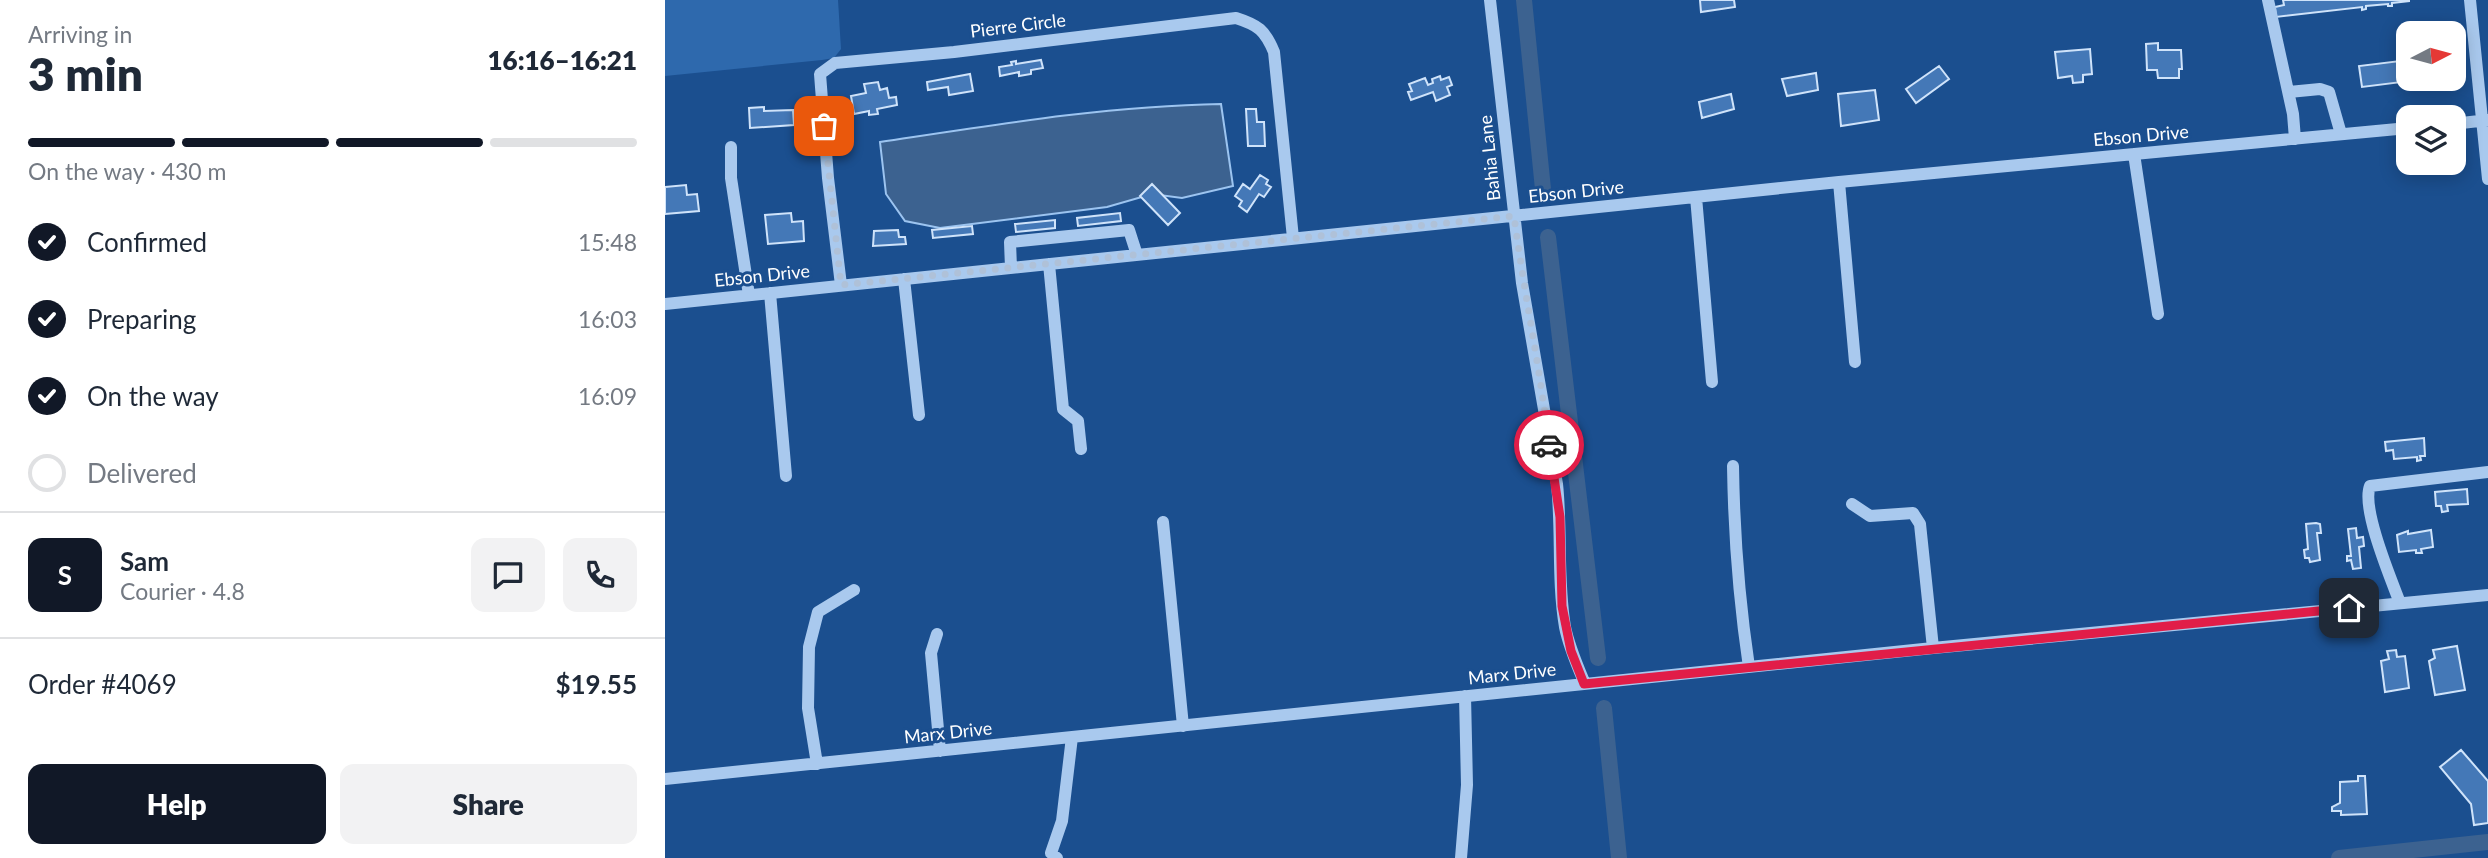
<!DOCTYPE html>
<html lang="en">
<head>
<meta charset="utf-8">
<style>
	:root { --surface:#fff; --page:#f2f2f3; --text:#1f2937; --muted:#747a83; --line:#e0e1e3; --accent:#111827 }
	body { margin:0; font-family:Lato,sans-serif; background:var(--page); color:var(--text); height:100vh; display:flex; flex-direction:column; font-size:26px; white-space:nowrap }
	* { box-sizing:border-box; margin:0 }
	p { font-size:23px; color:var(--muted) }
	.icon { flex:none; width:38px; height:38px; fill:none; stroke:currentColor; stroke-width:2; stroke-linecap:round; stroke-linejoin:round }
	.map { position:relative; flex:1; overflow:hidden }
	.drawer { display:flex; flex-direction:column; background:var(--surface); width:665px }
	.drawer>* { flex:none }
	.needle { width:46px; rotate:84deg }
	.fabs { position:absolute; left:1731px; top:21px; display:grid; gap:14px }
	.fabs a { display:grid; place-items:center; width:70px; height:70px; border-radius:14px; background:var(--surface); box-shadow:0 4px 18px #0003; font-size:35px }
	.pin { position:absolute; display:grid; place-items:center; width:60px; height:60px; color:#fff; margin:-30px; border-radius:14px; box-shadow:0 4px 10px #0006 }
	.courier { position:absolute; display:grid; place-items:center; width:70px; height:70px; margin:-35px; border:5px solid #e11d48; border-radius:50%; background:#fff; color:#222; box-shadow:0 2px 9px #0007 }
	.headline em { font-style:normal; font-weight:800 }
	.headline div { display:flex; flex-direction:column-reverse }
	.headline { display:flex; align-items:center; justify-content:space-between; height:119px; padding:0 28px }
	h1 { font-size:46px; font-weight:800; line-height:52px }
	.bar { display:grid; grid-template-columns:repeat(4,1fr); gap:10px 7px; align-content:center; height:84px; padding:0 28px }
	.bar i { height:9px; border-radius:5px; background:var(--line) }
	.bar .active { background:var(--accent) }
	.bar p { grid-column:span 4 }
	.line { display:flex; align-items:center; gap:18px; padding:0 28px; border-top:2px solid var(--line) }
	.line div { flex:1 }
	.round { display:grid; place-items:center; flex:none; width:74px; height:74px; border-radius:14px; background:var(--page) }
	ol { padding:0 28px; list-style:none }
	li { display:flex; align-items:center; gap:21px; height:77px }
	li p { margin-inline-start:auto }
	li .icon { padding:7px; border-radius:50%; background:var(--accent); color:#fff; stroke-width:4 }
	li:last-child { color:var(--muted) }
	li i { width:38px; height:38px; border:4px solid var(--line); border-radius:50% }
	.button { display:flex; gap:14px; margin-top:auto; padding:14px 28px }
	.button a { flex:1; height:80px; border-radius:14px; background:var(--accent); color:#fff; font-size:28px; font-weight:800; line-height:80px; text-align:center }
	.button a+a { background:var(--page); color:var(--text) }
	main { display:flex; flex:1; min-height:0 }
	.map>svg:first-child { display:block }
	.green { fill:#2e69ad }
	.water { fill:#3c6290; stroke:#9cc4f0; stroke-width:2 }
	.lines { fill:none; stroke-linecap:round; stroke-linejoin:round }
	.canal { stroke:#3c6290; stroke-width:16 }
	.building { fill:#4478b7; stroke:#cfe3fa; stroke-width:2 }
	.minor { stroke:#a9c9ee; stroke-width:12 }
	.done { stroke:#afc1d8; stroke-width:7; stroke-dasharray:0 12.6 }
	.route { stroke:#e11d48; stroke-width:9 }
	.labels { text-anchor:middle; stroke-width:6; stroke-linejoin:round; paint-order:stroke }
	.street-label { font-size:18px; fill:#fff; stroke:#1b4f8f }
</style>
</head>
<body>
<main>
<section class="drawer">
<div class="headline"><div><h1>3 min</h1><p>Arriving in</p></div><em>16:16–16:21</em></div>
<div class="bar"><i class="active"></i><i class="active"></i><i class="active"></i><i></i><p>On the way · 430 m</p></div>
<ol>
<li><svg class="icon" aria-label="check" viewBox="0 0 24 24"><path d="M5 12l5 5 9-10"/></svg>Confirmed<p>15:48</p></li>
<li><svg class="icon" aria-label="check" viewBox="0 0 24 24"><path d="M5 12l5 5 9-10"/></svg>Preparing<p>16:03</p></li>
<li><svg class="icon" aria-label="check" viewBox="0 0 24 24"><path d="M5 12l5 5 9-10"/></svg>On the way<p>16:09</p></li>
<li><i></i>Delivered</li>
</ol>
<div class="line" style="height:126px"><b class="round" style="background:var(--accent);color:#fff">S</b><div><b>Sam</b><p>Courier · 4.8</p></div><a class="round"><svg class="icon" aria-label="chat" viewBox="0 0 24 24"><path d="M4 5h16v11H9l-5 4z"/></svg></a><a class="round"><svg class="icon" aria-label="phone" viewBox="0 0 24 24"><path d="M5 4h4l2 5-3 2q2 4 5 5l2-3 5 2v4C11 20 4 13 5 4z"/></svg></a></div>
<div class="line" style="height:91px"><div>Order #4069</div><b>$19.55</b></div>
<div class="button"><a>Help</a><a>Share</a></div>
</section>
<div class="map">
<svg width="1823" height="858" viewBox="0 0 1823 858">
	<rect width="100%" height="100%" fill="#1b4f8f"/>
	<path class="green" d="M0,0h173l3,49 -7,9 -12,2 -157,16z"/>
	<path class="water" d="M556,104l12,82 -51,12 -30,-4 -45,13 -167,21 -35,-7 -19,-27 -6,-52c113,-17 227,-36 341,-38z"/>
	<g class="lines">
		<path class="canal" d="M859,0l19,189
			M883,237l50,421
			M939,708l15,150
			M1674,858l149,-16"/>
	</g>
	<path class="building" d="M1035,0h34l1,7 -34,5z
		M1618,0h126v1l-17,2v3h-4v-2l-22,2v3l-4,1v-3l-86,10 -1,-10 9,-2z
		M1493,43v7h23l1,19h-3v9h-21l-1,-8h-10l-1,-26z
		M1425,49l2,25 -9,1v7l-10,1 -1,-7 -14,2 -3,-26z
		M376,60l2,8 -12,2v4l-12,2v-4l-19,4 -1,-9 13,-2 -1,-3 5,-1v3z
		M1743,60l2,21 -48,6 -3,-21z
		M1274,66l10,13 -33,24 -10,-14z
		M1151,73l2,17 -31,6 -5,-17z
		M305,74l3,17 -24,4 -1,-8 -20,3 -1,-8z
		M775,76l1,4 8,-3 3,8 -5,2 3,8 -14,6 -3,-9 -22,8 -3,-8 4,-1 -3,-7 16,-6 3,7 5,-2 -1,-4z
		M213,82l2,8 7,-2 2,10 7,-1 1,8 -20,4 1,5 -9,1v-4l-15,3 -3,-18 15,-3 -2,-9z
		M1210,90l4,30 -38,6 -3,-32z
		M1066,94l3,15 -32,9 -3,-16z
		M99,107v4l29,-1 1,15 -44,3 -1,-20z
		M581,109h10l1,13h7l1,24h-17z
		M595,175l8,5 -2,4 5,3 -7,10 -5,-3 -12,18 -8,-6 3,-5 -7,-5 8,-12 7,5z
		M487,184l28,29 -12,12 -28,-29z
		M21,185l1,10 10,-1 2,17 -34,3v-27z
		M126,213l1,9 11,-1 1,20 -36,3 -3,-29z
		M455,213l1,8 -43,5 -1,-8z
		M390,220v8l-39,4 -1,-8z
		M307,226l1,8 -40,4 -1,-8z
		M233,230l1,7h6l1,7 -33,2 1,-15z
		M1759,438l1,18h-5l1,4 -4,1v-4l-23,2 -1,-9 -7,1 -1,-9z
		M1802,489l1,15 -21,1 1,6 -6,1 -1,-6h-5l-1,-14z
		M1651,523l4,1 1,9h-4l3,27 -10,2 -1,-4h-4l-1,-8 4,-1 -2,-25z
		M1691,528l1,10 6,-1 1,9 -5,1 2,21 -8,1 -2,-9 -4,1v-5h4l-3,-27z
		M1766,530l2,17 -12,2 1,4h-6v-3l-17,2 -2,-17 11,-4v3z
		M1792,646l8,44 -30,5 -6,-34 6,-3 -2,-8z
		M1731,650l1,7 8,-1 4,32 -24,4 -4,-31 8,-2 -2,-8z
		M1796,750l27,31v42l-14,2 -3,-21 -31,-37z
		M1693,776h7l2,38 -26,1v-4h-9v-4l8,-4v-21l18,-1z"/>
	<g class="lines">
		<path class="minor" d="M825,0l32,283 35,201c5,47 0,96 8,143 4,20 12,38 20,57
			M1603,0l25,114 2,25
			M1805,0l18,179
			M1624,92l31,-3 9,3 12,42
			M1788,124l35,-4
			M66,147v31l18,117
			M1469,154l24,160
			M1174,182l16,180
			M1031,197l16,185
			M384,264l14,145 15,12 3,28
			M346,268l-1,-26 119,-12 8,25
			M239,279l15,136
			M176,285l-13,-107 -8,-104 15,-11 119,-11 282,-34c22,7 29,12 38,34l19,186
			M105,293l16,183
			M0,304l1174,-122 569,-54
			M1068,466c1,68 6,134 16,201
			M1187,504l18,12 43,-3 7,11 13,124
			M498,522l20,204
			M1735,603c-9,-24 -39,-95 -30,-117l118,-14
			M272,634l-6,19 9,98
			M152,764l-9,-56 1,-61 9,-35 36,-22
			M0,779l1268,-131 555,-53
			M392,858l-6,-5 11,-32 10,-84
			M796,858l6,-73 -2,-89"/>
	</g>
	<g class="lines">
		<path class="done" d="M159,126l17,159 673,-69c10,76 26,152 35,229"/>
		<path class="route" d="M884,445l11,72 2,89 9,45 13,33 765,-76"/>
	</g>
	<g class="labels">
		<g class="street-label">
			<text transform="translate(353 26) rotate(-7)" y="6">Pierre Circle</text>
			<text transform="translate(1476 136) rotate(-5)" y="6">Ebson Drive</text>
			<text transform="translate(825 158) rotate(-96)" y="6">Bahia Lane</text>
			<text transform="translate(911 192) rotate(-6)" y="6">Ebson Drive</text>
			<text transform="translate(97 276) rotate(-6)" y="6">Ebson Drive</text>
			<text transform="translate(847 674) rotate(-6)" y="6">Marx Drive</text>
			<text transform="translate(283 733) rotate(-6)" y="6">Marx Drive</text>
		</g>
	</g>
</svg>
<div class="fabs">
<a><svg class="needle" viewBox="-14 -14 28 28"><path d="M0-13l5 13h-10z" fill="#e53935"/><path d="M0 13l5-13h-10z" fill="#747a83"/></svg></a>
<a><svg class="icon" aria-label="layers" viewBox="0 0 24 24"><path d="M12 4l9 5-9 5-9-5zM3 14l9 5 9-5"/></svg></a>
</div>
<div class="pin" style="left:159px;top:126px;background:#ea580c"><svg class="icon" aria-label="bag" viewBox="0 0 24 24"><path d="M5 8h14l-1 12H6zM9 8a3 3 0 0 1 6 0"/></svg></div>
<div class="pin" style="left:1684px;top:608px;background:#1f2937"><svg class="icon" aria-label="home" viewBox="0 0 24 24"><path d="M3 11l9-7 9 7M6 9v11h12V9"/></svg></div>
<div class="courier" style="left:884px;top:445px"><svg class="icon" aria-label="car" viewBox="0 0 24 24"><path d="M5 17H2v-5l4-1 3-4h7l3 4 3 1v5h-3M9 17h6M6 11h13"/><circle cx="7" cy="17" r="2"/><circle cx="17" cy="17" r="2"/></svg></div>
</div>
</main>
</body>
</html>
